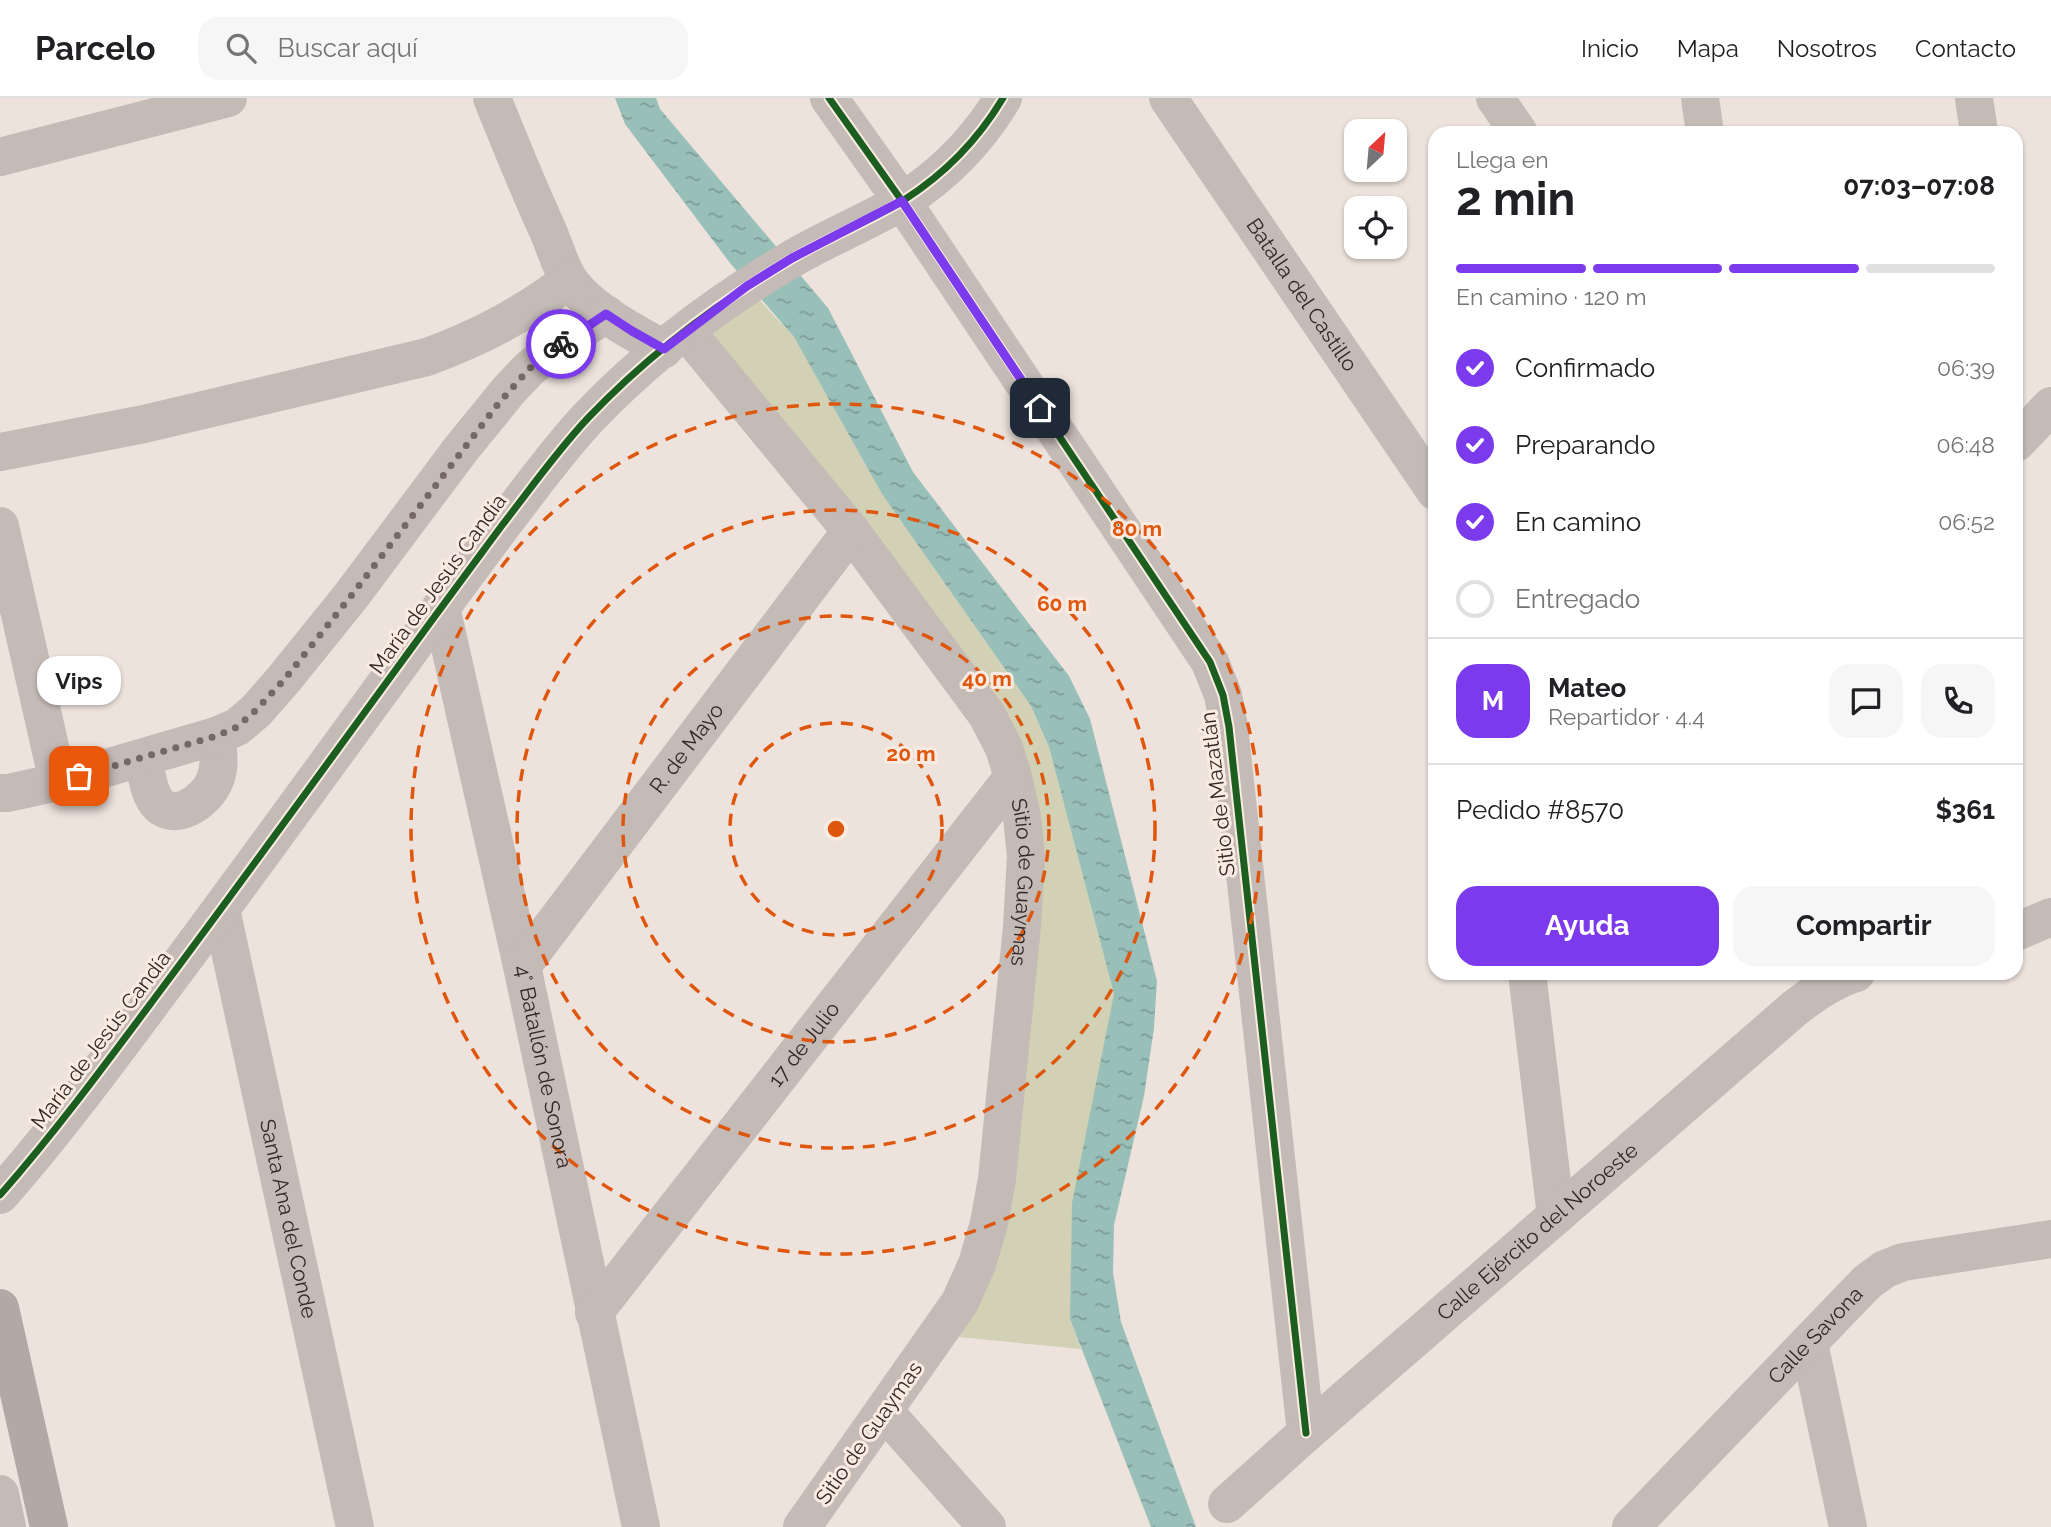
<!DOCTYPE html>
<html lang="es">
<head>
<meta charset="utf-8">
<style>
	:root { --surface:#fff; --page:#f6f6f6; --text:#202124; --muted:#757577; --line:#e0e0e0; --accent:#7c3aed }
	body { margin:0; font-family:Raleway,sans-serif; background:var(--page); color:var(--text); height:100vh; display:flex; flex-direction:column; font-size:26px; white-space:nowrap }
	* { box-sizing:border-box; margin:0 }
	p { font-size:23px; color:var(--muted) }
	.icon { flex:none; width:38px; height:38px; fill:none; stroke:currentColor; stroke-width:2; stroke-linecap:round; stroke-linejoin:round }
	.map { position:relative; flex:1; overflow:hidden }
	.drawer { position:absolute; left:1428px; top:28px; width:595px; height:854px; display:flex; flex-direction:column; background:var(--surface); border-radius:21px; box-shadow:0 2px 5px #0004 }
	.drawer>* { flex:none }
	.needle { width:46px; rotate:26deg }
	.buttons { position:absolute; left:1344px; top:21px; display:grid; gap:14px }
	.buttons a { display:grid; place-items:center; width:63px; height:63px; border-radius:14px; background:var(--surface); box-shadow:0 2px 5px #0004; font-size:35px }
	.pin { position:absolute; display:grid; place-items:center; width:60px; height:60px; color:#fff; margin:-30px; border-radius:14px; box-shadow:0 4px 10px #0006 }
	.courier { position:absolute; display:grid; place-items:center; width:70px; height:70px; margin:-35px; border:5px solid #7c3aed; border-radius:50%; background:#fff; color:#222; box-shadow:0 2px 9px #0007 }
	.bubble { position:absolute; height:49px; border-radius:21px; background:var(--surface); box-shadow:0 2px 5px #0004; font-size:23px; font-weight:700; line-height:49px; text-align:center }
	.overview em { font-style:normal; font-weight:700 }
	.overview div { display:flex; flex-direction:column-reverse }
	.overview { display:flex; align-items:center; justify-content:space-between; height:119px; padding:0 28px }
	h1 { font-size:46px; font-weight:700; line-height:52px }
	.bar { display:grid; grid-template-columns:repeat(4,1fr); gap:10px 7px; align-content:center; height:84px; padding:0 28px }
	.bar i { height:9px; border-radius:5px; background:var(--line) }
	.bar .selected { background:var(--accent) }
	.bar p { grid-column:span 4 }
	.line { display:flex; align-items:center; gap:18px; padding:0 28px; border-top:2px solid var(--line) }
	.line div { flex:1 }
	.round { display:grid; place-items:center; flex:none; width:74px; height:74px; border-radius:21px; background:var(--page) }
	ol { padding:0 28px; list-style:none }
	li { display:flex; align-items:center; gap:21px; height:77px }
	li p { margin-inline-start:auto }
	li .icon { padding:7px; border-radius:50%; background:var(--accent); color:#fff; stroke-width:4 }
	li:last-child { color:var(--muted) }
	li i { width:38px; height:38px; border:4px solid var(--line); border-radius:50% }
	.primary-button { display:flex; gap:14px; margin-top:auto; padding:14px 28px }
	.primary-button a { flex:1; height:80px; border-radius:21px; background:var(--accent); color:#fff; font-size:28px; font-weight:700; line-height:80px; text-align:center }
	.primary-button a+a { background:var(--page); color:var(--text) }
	header { display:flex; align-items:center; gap:42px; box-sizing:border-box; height:98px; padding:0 35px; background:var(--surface); border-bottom:2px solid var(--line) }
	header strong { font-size:33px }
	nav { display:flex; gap:38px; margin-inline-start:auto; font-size:24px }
	.search { width:490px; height:63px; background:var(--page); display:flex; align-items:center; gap:18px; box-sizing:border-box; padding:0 24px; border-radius:21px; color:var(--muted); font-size:26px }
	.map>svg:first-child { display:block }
	.green { fill:#d2d0b5 }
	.water { fill:url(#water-ripples) }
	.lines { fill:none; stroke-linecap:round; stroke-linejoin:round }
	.minor { stroke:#c4bab6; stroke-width:38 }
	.major { stroke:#b3a8a5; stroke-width:38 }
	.cycleway-casing { stroke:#faebe2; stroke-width:11 }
	.cycleway { stroke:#1b5e20; stroke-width:7 }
	.done { stroke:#756865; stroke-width:7; stroke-dasharray:0 12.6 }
	.route { stroke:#7c3aed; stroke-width:9 }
	.ring { fill:none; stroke:#df560d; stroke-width:3.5; stroke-dasharray:12 9 }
	.labels { text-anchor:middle; stroke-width:6; stroke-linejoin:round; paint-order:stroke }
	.street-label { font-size:21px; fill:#352725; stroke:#faebe2 }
	.centre { fill:#df560d; stroke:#faebe2; stroke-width:3.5 }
	.ring-label { font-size:21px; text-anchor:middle; font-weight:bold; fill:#df560d; stroke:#faebe2; stroke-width:6; stroke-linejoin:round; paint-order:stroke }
</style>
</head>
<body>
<header>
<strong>Parcelo</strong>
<div class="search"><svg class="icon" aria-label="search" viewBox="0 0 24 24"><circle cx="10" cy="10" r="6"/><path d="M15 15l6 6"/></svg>Buscar aquí</div>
<nav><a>Inicio</a><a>Mapa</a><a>Nosotros</a><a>Contacto</a></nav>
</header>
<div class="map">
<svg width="2051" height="1429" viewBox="0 0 2051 1429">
	<defs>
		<pattern id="water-ripples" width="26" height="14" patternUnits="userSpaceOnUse" patternTransform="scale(1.75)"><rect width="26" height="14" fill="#98c0b8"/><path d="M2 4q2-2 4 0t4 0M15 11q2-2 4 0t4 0" fill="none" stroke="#7d9c95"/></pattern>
	</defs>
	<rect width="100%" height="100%" fill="#ede2dc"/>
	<path class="green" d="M747,189l47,50 88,157 149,212 18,41 65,247 -44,325 11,30 -143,-14 22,-33 62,-376 -18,-178 -318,-417z"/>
	<path class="water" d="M615,0h41l4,11 168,199 85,164 156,204 21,43 67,262 -3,47 -10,68 -30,129 -1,48 8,49 75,205h-45l-81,-208 2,-116 42,-209 -65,-247 -18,-41 -149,-212 -88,-157 -64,-74 -105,-139z"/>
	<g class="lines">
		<g class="minor">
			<path d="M492,0c18,45 36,89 56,133 7,16 12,35 21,49 20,29 65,53 95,69"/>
			<path d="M829,0l73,103 308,461 13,33 6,32 77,706"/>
			<path id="s1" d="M1168,0l267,393"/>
			<path d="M1495,0l24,35"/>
			<path d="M1700,0l5,35"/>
			<path d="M1974,0l5,35"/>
			<path d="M0,59l228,-59"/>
			<path id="s2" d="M686,233l165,200 136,184 17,33 9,29 9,40 4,39 -4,70 -25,253 -8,44 -12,41 -17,38 -158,225"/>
			<path d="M2016,345l35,-37"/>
			<path d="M0,354l144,-28 283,-67c54,-20 96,-42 142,-77"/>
			<path d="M0,428l58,256"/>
			<path id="s3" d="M441,509l81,359 119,561"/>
			<path d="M143,660c3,13 5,31 12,42 17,26 52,1 60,-20 6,-15 3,-29 1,-44"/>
			<path d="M0,695h8l50,-11 158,-46 21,-9 19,-16 28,-32 67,-83 110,-147 48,-59 20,-21 27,-22 50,-33"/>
			<path id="s4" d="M221,811l134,618"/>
			<path d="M2016,834l35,-15"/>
			<path id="s5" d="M522,868l329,-435"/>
			<path d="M1527,875l29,243"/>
			<path d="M0,1097c58,-66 110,-137 163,-208 80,-107 158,-215 237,-323 34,-47 69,-94 103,-140 28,-36 54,-73 85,-106 59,-62 129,-115 202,-158 37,-22 78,-38 114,-60 42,-27 74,-60 99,-102"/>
			<path id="s6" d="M594,1215l419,-536"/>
			<path d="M1809,1245l39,184"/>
			<path d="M885,1314l102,115"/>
			<path d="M0,1396l7,33"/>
			<path id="s7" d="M1227,1406l79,-71 489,-425c19,-15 38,-28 61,-35"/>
			<path id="s8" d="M1631,1429l236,-245 18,-13 18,-7 148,-23"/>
		</g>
		<path class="major" d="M0,1210l49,219"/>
		<defs>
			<path id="cycleway" d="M829,0l73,103 308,461 13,33 6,32 77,706
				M0,1097c58,-66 110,-137 163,-208 80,-107 158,-215 237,-323 34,-47 69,-94 103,-140 28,-36 54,-73 85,-106 59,-62 129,-115 202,-158 37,-22 78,-38 114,-60 42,-27 74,-60 99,-102"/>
		</defs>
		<use href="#cycleway" class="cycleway-casing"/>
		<use href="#cycleway" class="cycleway"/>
	</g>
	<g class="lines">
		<path class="done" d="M79,678l137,-40 21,-9 19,-17 28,-30 67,-84 147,-192 31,-35 32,-25"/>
		<path class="route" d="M561,246l45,-30 26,17 32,18 83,-63 45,-28 110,-57 138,207"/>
	</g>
	<g class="ring">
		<circle cx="836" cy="731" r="106"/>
		<circle cx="836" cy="731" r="213"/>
		<circle cx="836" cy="731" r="319"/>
		<circle cx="836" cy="731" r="425"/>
	</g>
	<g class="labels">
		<g class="street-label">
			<text dy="7" stroke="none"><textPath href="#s1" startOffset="238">Batalla del Castillo</textPath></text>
			<text transform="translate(438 486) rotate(-54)" y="7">María de Jesús Candía</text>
			<text dy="7" stroke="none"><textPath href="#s5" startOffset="273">R. de Mayo</textPath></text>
			<text transform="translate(1218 696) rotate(-97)" y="7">Sitio de Mazatlán</text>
			<text dy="7" stroke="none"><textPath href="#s2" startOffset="662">Sitio de Guaymas</textPath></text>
			<text transform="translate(101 942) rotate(-53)" y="7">María de Jesús Candía</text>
			<text dy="7" stroke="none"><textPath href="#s6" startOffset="341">17 de Julio</textPath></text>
			<text dy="7" stroke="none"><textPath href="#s3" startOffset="471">4° Batallón de Sonora</textPath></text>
			<text dy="7" stroke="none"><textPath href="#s4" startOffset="317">Santa Ana del Conde</textPath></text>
			<text dy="7" stroke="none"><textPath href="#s7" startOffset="413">Calle Ejército del Noroeste</textPath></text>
			<text dy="7" stroke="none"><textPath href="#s8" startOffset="266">Calle Savona</textPath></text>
			<text transform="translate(869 1335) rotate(-55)" y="7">Sitio de Guaymas</text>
		</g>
	</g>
	<circle cx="836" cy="731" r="10" class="centre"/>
	<g class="ring-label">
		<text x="1137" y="438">80 m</text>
		<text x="1062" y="513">60 m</text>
		<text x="987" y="588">40 m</text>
		<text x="911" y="663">20 m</text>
	</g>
</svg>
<div class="buttons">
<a><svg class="needle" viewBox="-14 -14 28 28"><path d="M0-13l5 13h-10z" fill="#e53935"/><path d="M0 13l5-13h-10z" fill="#757577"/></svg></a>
<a><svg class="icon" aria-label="locate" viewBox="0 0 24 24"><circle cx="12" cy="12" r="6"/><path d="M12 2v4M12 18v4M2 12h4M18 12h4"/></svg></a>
</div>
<div class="pin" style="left:79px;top:678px;background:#ea580c"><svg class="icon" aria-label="bag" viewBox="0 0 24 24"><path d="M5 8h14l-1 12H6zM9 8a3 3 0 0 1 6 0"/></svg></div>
<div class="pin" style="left:1040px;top:310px;background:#1f2937"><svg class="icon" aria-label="home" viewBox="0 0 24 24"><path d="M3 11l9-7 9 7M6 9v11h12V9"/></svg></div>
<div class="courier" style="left:561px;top:246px"><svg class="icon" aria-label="bike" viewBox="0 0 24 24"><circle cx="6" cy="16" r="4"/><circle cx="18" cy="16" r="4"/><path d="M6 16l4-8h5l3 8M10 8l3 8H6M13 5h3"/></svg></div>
<div class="bubble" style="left:37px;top:558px;width:84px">Vips</div>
<section class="drawer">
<div class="overview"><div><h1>2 min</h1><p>Llega en</p></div><em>07:03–07:08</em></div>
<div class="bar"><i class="selected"></i><i class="selected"></i><i class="selected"></i><i></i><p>En camino · 120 m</p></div>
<ol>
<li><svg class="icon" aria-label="check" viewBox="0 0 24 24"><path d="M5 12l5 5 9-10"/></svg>Confirmado<p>06:39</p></li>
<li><svg class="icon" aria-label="check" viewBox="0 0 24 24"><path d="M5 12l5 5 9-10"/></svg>Preparando<p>06:48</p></li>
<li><svg class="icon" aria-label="check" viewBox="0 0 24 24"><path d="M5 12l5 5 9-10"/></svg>En camino<p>06:52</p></li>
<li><i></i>Entregado</li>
</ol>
<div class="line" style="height:126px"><b class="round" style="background:var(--accent);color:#fff">M</b><div><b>Mateo</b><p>Repartidor · 4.4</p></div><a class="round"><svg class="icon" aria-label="chat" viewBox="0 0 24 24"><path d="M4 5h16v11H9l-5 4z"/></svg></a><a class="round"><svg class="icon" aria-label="phone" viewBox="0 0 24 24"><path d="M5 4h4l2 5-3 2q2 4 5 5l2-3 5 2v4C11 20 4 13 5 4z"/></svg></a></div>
<div class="line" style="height:91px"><div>Pedido #8570</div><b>$361</b></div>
<div class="primary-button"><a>Ayuda</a><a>Compartir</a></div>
</section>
</div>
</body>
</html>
